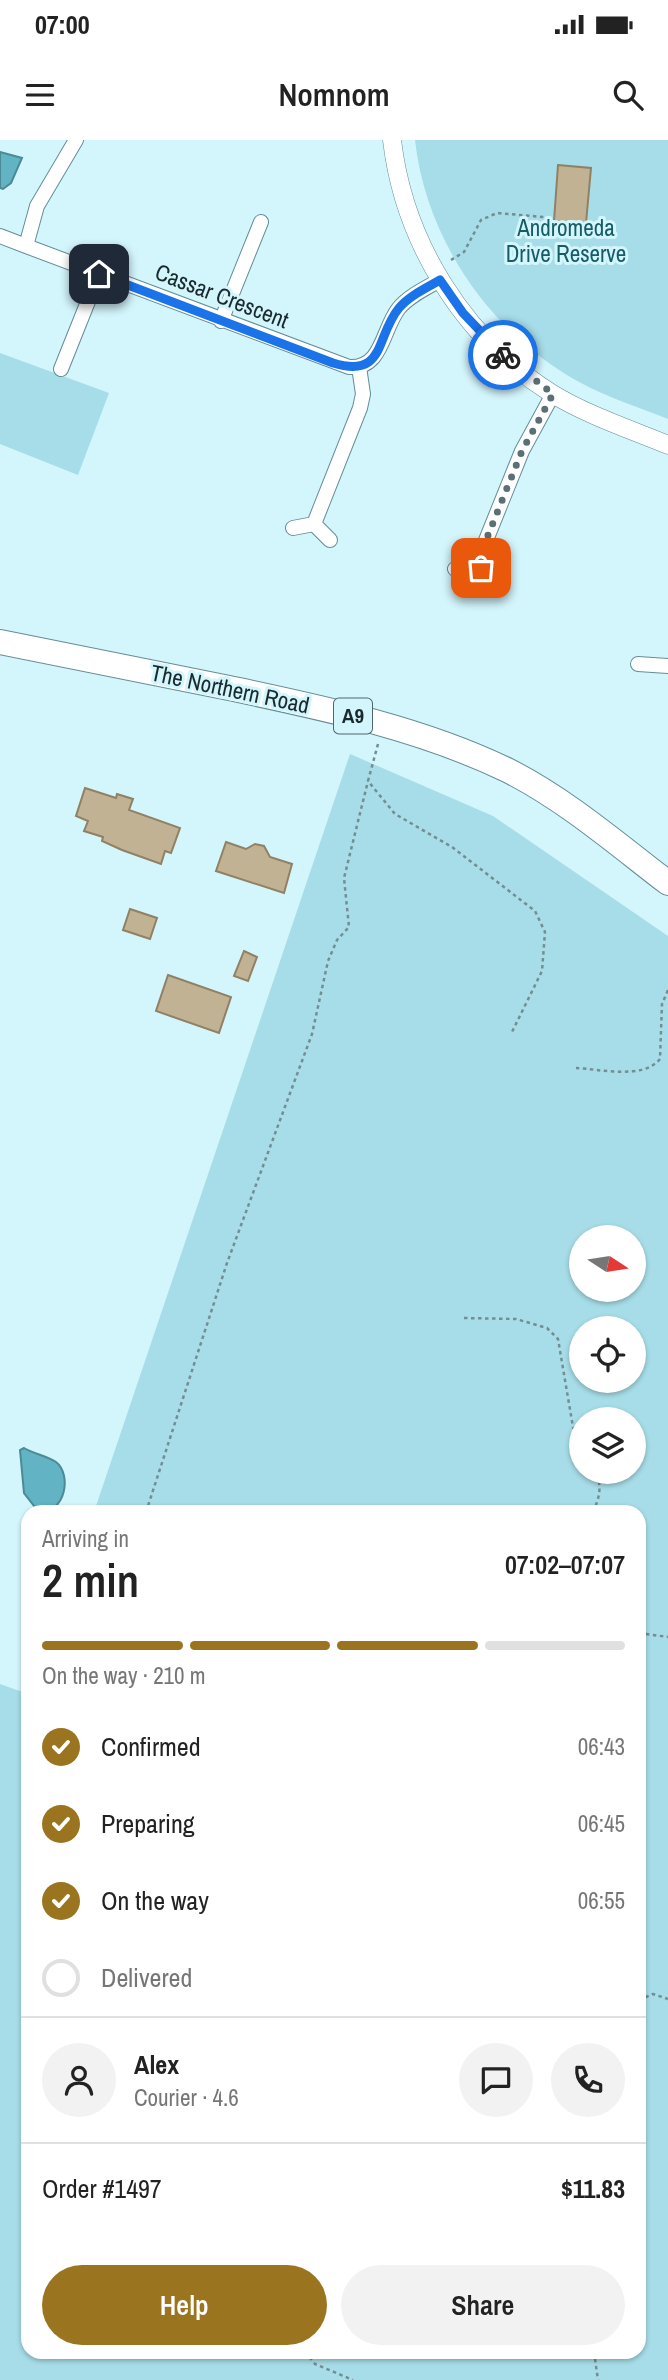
<!DOCTYPE html>
<html lang="en">
<head>
<meta charset="utf-8">
<style>
	:root { --surface:#fff; --page:#f2f2f2; --text:#222; --muted:#767676; --line:#e0e0e0; --accent:#9a741f }
	body { margin:0; font-family:"Archivo Narrow",sans-serif; background:var(--page); color:var(--text); height:100vh; display:flex; flex-direction:column; font-size:26px; white-space:nowrap }
	* { box-sizing:border-box; margin:0 }
	p { font-size:23px; color:var(--muted) }
	.icon { flex:none; width:38px; height:38px; fill:none; stroke:currentColor; stroke-width:2; stroke-linecap:round; stroke-linejoin:round }
	.map { position:relative; flex:1; overflow:hidden }
	.panel { position:absolute; left:21px; top:1365px; width:625px; height:854px; display:flex; flex-direction:column; background:var(--surface); border-radius:21px; box-shadow:0 2px 5px #0004 }
	.panel>* { flex:none }
	.needle { width:46px; rotate:102deg }
	.buttons { position:absolute; left:569px; top:1085px; display:grid; gap:14px }
	.buttons a { display:grid; place-items:center; width:77px; height:77px; border-radius:50%; background:var(--surface); box-shadow:0 2px 5px #0004; font-size:35px }
	.pin { position:absolute; display:grid; place-items:center; width:60px; height:60px; color:#fff; margin:-30px; border-radius:14px; box-shadow:0 4px 10px #0006 }
	.courier { position:absolute; display:grid; place-items:center; width:70px; height:70px; margin:-35px; border:5px solid #1a73e8; border-radius:50%; background:#fff; color:#222; box-shadow:0 2px 9px #0007 }
	.summary em { font-style:normal; font-weight:600 }
	.summary div { display:flex; flex-direction:column-reverse }
	.summary { display:flex; align-items:center; justify-content:space-between; height:119px; padding:0 21px }
	h1 { font-size:46px; font-weight:600; line-height:52px }
	.bar { display:grid; grid-template-columns:repeat(4,1fr); gap:10px 7px; align-content:center; height:84px; padding:0 21px }
	.bar i { height:9px; border-radius:5px; background:var(--line) }
	.bar .selected { background:var(--accent) }
	.bar p { grid-column:span 4 }
	.line { display:flex; align-items:center; gap:18px; padding:0 21px; border-top:2px solid var(--line) }
	.line div { flex:1 }
	.round { display:grid; place-items:center; flex:none; width:74px; height:74px; border-radius:37px; background:var(--page) }
	ol { padding:0 21px; list-style:none }
	li { display:flex; align-items:center; gap:21px; height:77px }
	li p { margin-inline-start:auto }
	li .icon { padding:7px; border-radius:50%; background:var(--accent); color:#fff; stroke-width:4 }
	li:last-child { color:var(--muted) }
	li i { width:38px; height:38px; border:4px solid var(--line); border-radius:50% }
	.action { display:flex; gap:14px; margin-top:auto; padding:14px 21px }
	.action a { flex:1; height:80px; border-radius:42px; background:var(--accent); color:#fff; font-size:28px; font-weight:600; line-height:80px; text-align:center }
	.action a+a { background:var(--page); color:var(--text) }
	.status { display:flex; justify-content:space-between; align-items:center; height:49px; padding:0 35px; background:var(--surface); direction:ltr }
	.status svg { height:19px; fill:currentColor }
	header { display:flex; justify-content:space-between; align-items:center; height:91px; padding:0 21px; background:var(--surface); font-size:32px; font-weight:600 }
	.map>svg:first-child { display:block }
	.green { fill:#a7dde8; fill-rule:evenodd }
	.water { fill:#62b3c3; stroke:#4c8a96; stroke-width:2 }
	.building { fill:#c2b294; stroke:#908164; stroke-width:2 }
	.lines { fill:none; stroke-linecap:round; stroke-linejoin:round }
	.minor-casing { stroke:#658d95; stroke-width:16 }
	.tertiary-casing { stroke:#658d95; stroke-width:19 }
	.trunk-casing { stroke:#658d95; stroke-width:26 }
	.path { stroke:#748d93; stroke-width:2.5; stroke-dasharray:3.5 3.5; stroke-linecap:butt }
	.minor { stroke:#fff; stroke-width:14 }
	.tertiary { stroke:#fff; stroke-width:18 }
	.trunk { stroke:#fff; stroke-width:24 }
	.done { stroke:#5a7075; stroke-width:7; stroke-dasharray:0 12.6 }
	.route { stroke:#1a73e8; stroke-width:9 }
	.labels { text-anchor:middle; stroke-width:6; stroke-linejoin:round; paint-order:stroke }
	.shield { fill:#d3f5fc; stroke:#51666b; stroke-width:2 }
	.shield-label { font-size:21px; font-weight:bold; fill:#19292d }
	.park-label { font-size:23px; fill:#175b67; stroke:#d3f5fc }
	.street-label { font-size:23px; fill:#19292d; stroke:#d3f5fc }
</style>
</head>
<body>
<div class="status"><b>07:00</b><svg viewBox="0 0 49 12"><path d="M0 12V9h3v3zM5 12V6h3v6zM10 12V3h3v9zM15 12V0h3v12zM26 1h20v11H26zM47 4h2v5h-2z"/></svg></div>
<header><svg class="icon" aria-label="menu" viewBox="0 0 24 24"><path d="M4 6h16M4 12h16M4 18h16"/></svg>Nomnom<svg class="icon" aria-label="search" viewBox="0 0 24 24"><circle cx="10" cy="10" r="6"/><path d="M15 15l6 6"/></svg></header>
<div class="map">
<svg width="668" height="2240" viewBox="0 0 668 2240">
	<rect width="100%" height="100%" fill="#d3f5fc"/>
	<path class="green" d="M415,0h253v279c-30,-12 -61,-22 -89,-37 -88,-48 -153,-142 -164,-242z
		M0,213l109,40 -31,82 -78,-31z
		M350,614l143,62 175,120v1444h-668v-696l28,10v658h611v-840h-545zM581,1097h53v53h-53zM581,1188h53v53h-53zM581,1279h53v53h-53z"/>
	<path class="water" d="M0,12l22,6 -11,25 -8,6 -3,-1z
		M24,1308c10,6 23,8 32,14 16,12 10,53 -18,49l-14,-18 -4,-43z"/>
	<path class="building" d="M558,25l33,3 -5,55 -32,-2z
		M85,648l31,10 1,-4 16,5 -4,11 51,18 -9,25 -6,-2 -4,13 -39,-14 -20,-9 1,-4 -19,-6 4,-10 -12,-5z
		M226,702l20,7 9,-5 9,2 6,11 22,7 -8,29 -68,-22z
		M130,769l27,9 -7,21 -27,-9z
		M244,811l13,6 -9,24 -14,-5z
		M168,835l63,22 -12,36 -63,-22z"/>
	<g class="lines">
		<defs>
			<path id="minor" d="M76,0l-39,66 -11,40 323,121c34,2 33,-38 50,-59 10,-12 27,-20 41,-28
				M0,96l26,10
				M221,181l40,-99
				M61,229l38,-95
				M314,384l46,-116 3,-14 -4,-27
				M293,388l21,-4 16,16
				M476,425l46,-114 31,-57
				M455,429l21,-4 16,16
				M638,524l30,2"/>
			<path id="tertiary" d="M392,0c12,103 72,198 159,253 36,22 78,36 117,52"/>
			<path id="trunk" d="M0,502c76,15 152,30 229,46 94,20 191,40 278,82 58,29 110,74 161,113"/>
		</defs>
		<use href="#minor" class="minor-casing"/>
		<use href="#tertiary" class="tertiary-casing"/>
		<use href="#trunk" class="trunk-casing"/>
		<path class="path" d="M451,120l13,-8 17,-32 16,-7 58,5
			M378,604l-10,37 27,33 57,33 83,64 10,21 -3,39 -31,63
			M576,928c23,1 67,12 84,-9l2,-55 6,-14
			M464,1178l52,1 31,9 11,11 15,88 8,20
			M146,1372l81,-249 85,-229 16,-73 9,-21 12,-13 -5,-49 24,-97
			M593,1372c6,-13 10,-27 2,-40
			M639,1493l29,4
			M639,1860l14,-6 15,5
			M305,2212l10,12 38,16
			M594,2212l4,28"/>
		<use href="#minor" class="minor"/>
		<use href="#tertiary" class="tertiary"/>
		<use href="#trunk" class="trunk"/>
	</g>
	<g class="lines">
		<path class="done" d="M481,428l-5,-3 46,-114 31,-57 -50,-39"/>
		<path class="route" d="M99,134l234,89c53,16 42,-26 66,-55 10,-12 27,-20 41,-28l23,33 40,42"/>
	</g>
	<g class="labels">
		<rect class="shield" x="334" y="558.5" width="38" height="35" rx="5"/>
		<g class="shield-label">
			<text x="353" y="583">A9</text>
		</g>
		<g class="park-label">
			<text x="566" y="96">Andromeda<tspan x="566" dy="26">Drive Reserve</tspan></text>
		</g>
		<g class="street-label">
			<text transform="translate(222 156) rotate(21)" y="8">Cassar Crescent</text>
			<text transform="translate(230 549) rotate(12)" y="8">The Northern Road</text>
		</g>
	</g>
</svg>
<div class="buttons">
<a><svg class="needle" viewBox="-14 -14 28 28"><path d="M0-13l5 13h-10z" fill="#e53935"/><path d="M0 13l5-13h-10z" fill="#767676"/></svg></a>
<a><svg class="icon" aria-label="locate" viewBox="0 0 24 24"><circle cx="12" cy="12" r="6"/><path d="M12 2v4M12 18v4M2 12h4M18 12h4"/></svg></a>
<a><svg class="icon" aria-label="layers" viewBox="0 0 24 24"><path d="M12 4l9 5-9 5-9-5zM3 14l9 5 9-5"/></svg></a>
</div>
<div class="pin" style="left:481px;top:428px;background:#ea580c"><svg class="icon" aria-label="bag" viewBox="0 0 24 24"><path d="M5 8h14l-1 12H6zM9 8a3 3 0 0 1 6 0"/></svg></div>
<div class="pin" style="left:99px;top:134px;background:#1f2937"><svg class="icon" aria-label="home" viewBox="0 0 24 24"><path d="M3 11l9-7 9 7M6 9v11h12V9"/></svg></div>
<div class="courier" style="left:503px;top:215px"><svg class="icon" aria-label="bike" viewBox="0 0 24 24"><circle cx="6" cy="16" r="4"/><circle cx="18" cy="16" r="4"/><path d="M6 16l4-8h5l3 8M10 8l3 8H6M13 5h3"/></svg></div>
<section class="panel">
<div class="summary"><div><h1>2 min</h1><p>Arriving in</p></div><em>07:02–07:07</em></div>
<div class="bar"><i class="selected"></i><i class="selected"></i><i class="selected"></i><i></i><p>On the way · 210 m</p></div>
<ol>
<li><svg class="icon" aria-label="check" viewBox="0 0 24 24"><path d="M5 12l5 5 9-10"/></svg>Confirmed<p>06:43</p></li>
<li><svg class="icon" aria-label="check" viewBox="0 0 24 24"><path d="M5 12l5 5 9-10"/></svg>Preparing<p>06:45</p></li>
<li><svg class="icon" aria-label="check" viewBox="0 0 24 24"><path d="M5 12l5 5 9-10"/></svg>On the way<p>06:55</p></li>
<li><i></i>Delivered</li>
</ol>
<div class="line" style="height:126px"><a class="round"><svg class="icon" aria-label="person" viewBox="0 0 24 24"><circle cx="12" cy="8" r="4"/><path d="M4 21q1-7 8-7t8 7"/></svg></a><div><b>Alex</b><p>Courier · 4.6</p></div><a class="round"><svg class="icon" aria-label="chat" viewBox="0 0 24 24"><path d="M4 5h16v11H9l-5 4z"/></svg></a><a class="round"><svg class="icon" aria-label="phone" viewBox="0 0 24 24"><path d="M5 4h4l2 5-3 2q2 4 5 5l2-3 5 2v4C11 20 4 13 5 4z"/></svg></a></div>
<div class="line" style="height:91px"><div>Order #1497</div><b>$11.83</b></div>
<div class="action"><a>Help</a><a>Share</a></div>
</section>
</div>
</body>
</html>
